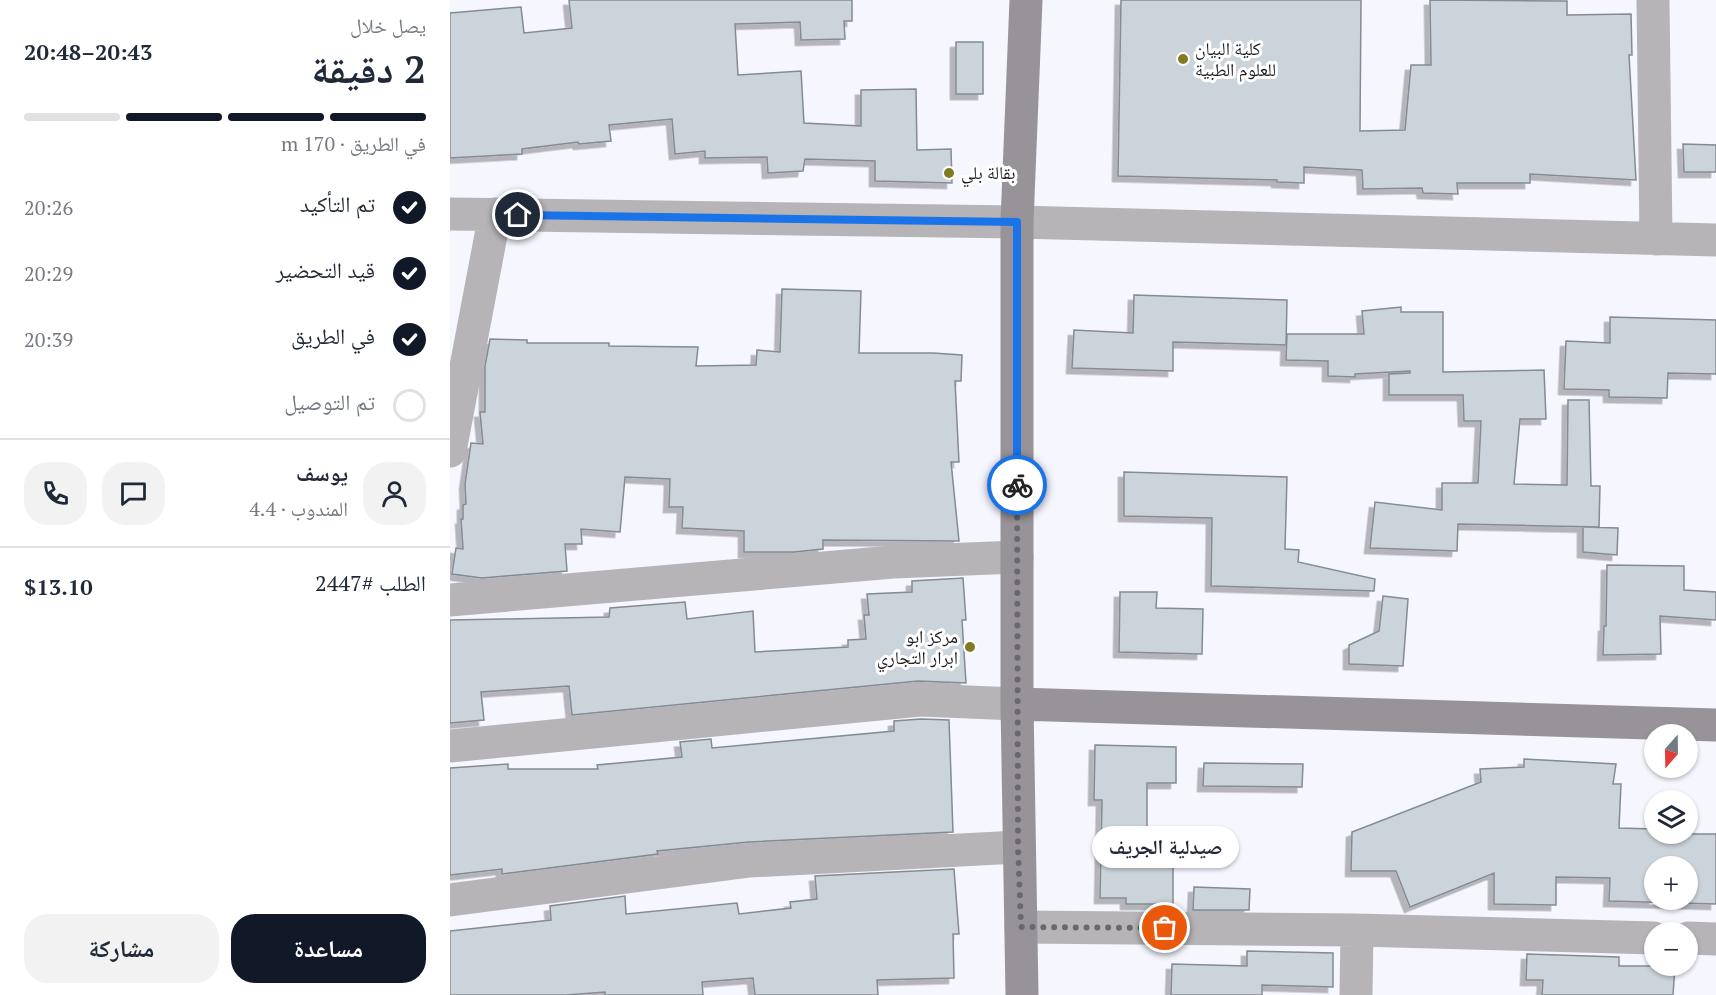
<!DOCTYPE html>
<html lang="ar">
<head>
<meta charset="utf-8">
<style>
	:root { --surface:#fff; --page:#f2f2f3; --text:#1f2937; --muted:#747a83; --line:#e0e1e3; --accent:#111827 }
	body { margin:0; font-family:"PT Serif","Noto Naskh Arabic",serif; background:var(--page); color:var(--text); direction:rtl; height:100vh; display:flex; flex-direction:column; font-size:22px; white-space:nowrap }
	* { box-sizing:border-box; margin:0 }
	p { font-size:20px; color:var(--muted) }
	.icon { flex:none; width:33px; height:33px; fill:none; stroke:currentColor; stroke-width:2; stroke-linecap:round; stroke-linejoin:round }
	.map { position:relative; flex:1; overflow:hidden; direction:ltr }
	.drawer { display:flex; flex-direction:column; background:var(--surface); width:450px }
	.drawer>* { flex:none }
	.needle { width:39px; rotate:200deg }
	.buttons { position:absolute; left:1194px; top:724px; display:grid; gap:12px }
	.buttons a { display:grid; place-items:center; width:54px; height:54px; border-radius:50%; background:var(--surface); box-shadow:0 2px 4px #0004; font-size:30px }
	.pin { position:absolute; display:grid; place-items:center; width:51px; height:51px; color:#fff; margin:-26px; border:3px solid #fff; border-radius:50%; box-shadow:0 2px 6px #0007 }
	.courier { position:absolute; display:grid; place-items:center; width:60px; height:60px; margin:-30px; border:4px solid #1a73e8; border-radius:50%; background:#fff; color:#222; box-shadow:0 2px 8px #0007 }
	.bubble { position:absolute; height:42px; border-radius:21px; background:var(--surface); box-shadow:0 2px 4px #0004; font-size:20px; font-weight:800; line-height:42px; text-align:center; direction:rtl }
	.headline em { font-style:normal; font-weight:800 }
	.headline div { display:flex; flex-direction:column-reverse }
	.headline { display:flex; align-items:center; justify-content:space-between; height:102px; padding:0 24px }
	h1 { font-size:39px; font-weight:800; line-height:45px }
	.bar { display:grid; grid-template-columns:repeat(4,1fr); gap:9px 6px; align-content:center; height:72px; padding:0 24px }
	.bar i { height:8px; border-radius:4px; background:var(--line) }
	.bar .active { background:var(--accent) }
	.bar p { grid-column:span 4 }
	.line { display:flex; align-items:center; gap:15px; padding:0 24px; border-top:2px solid var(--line) }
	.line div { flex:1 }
	.round { display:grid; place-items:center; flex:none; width:63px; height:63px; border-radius:24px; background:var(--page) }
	ol { padding:0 24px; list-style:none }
	li { display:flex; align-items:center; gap:18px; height:66px }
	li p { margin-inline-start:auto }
	li .icon { padding:6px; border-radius:50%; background:var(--accent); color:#fff; stroke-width:4 }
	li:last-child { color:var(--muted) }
	li i { width:33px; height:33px; border:3px solid var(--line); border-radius:50% }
	.button { display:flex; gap:12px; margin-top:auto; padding:12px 24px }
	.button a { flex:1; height:69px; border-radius:24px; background:var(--accent); color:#fff; font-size:24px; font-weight:800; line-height:69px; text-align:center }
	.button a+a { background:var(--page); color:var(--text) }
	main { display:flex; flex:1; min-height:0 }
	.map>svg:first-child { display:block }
	.building { fill:#ccd4db; stroke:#848b91; stroke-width:1.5; fill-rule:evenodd; filter:url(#shadow) }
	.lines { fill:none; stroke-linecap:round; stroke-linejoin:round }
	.street { stroke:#b6b4b7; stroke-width:33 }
	.secondary { stroke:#979399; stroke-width:33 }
	.done { stroke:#68686d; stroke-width:6; stroke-dasharray:0 10.8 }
	.route { stroke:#1a73e8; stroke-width:8 }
	.poi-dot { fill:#807b22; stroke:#fff; stroke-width:2 }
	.labels { text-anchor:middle; stroke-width:6; stroke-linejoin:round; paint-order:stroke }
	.poi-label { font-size:18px; fill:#1c1c1f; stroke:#fff; text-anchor:start }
</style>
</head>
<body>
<main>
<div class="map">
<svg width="1266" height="995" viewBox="0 0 1266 995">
	<defs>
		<filter id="shadow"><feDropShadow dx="-5.5" dy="5.5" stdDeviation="0" flood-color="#0004"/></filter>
	</defs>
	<rect width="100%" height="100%" fill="#f5f6fe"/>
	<path class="building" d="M119,0h283v21h-8l1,18 -44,1 -1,-18 -65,2 3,51 63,-4 3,52 57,3v-36l55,-1 1,61 34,-1 1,34 -77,-2v-20l-70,-2 -2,12 -35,2 -1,-16 -62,1v-7l-30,3 -3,-35 -63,6 2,16 -32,3 -1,-2 -56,7v5l-72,4v-145l71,-6 3,26 48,-5z
		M671,0h240l-1,131 45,-1 6,-65h20l-1,-65 137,1v14l64,-1 1,41h-3l7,125 -106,-6v9h-73l1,11 -35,-1 -1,-5 -59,1 -1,-19 -58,-3v16l-27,-1v-2l-159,-4z
		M506,42h27v52h-27z
		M1233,144l33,1v27h-32z
		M332,289l79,2 -2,62h74l29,2 -1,26h-6l4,81h-8l8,79 -136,-1v9l-29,3h-50v-21l-62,-3 1,-21h-14l1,-28 -45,-2 -5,55 -39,-3 1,15h-17l2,27 -85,7 -30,-4 4,-26 7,1 -2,-30h2v-14l3,-1 -1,-20 6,-41 12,1 -3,-32h5v-46l5,-27 37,1v3h82v3l89,1 -2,19 60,-1 1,-15 23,2z
		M684,295l153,5 -1,45 -113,-3v29l-101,-3 2,-38 59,3z
		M951,307v5h42v60l101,-2 2,49h-26l-6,65 53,1 1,-85h21l2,86h9l-1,41 -141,-3 -1,27 -87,-3 5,-46 67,8v-27h36l3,-62h-17l-1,-26h-74v-21l21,-1v-2l-55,3v3l-27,-1v-15l-42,-1 1,-26h77l-2,-23z
		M1160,317l106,3v54l-48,-1 -1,25 -58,-1v-7l-45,-1 2,-48 44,2z
		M674,472l163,5 -2,72 14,1 -1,12 77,17 -1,12 -163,-5 1,-68 -88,-2z
		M1133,527l35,1 -1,27 -34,-3z
		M1157,565l77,1v24l32,2v28l-56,-4 1,38 -58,1 1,-29h2z
		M513,578l3,42h-4l4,63 -48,-2 -346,34 -3,-29 -88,6 3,28 -34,3v-103l159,-3 1,-9 75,-6 2,17 66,-8 2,41 93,-5v-7l18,-1 -2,-24h5l-2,-21 45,-2v-11z
		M670,592h37l-1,16 47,1 -1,45 -83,-2z
		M933,596l25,3 -5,67 -54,-2v-19l30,-14z
		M471,719l28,1 4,112 -204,10 -92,9 1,3 -156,20v-5l-52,6v-107l58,-4v5h90l-1,-4 85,-8 -2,-15 31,-3 1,9 182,-17v-10z
		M645,745l81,2v36h-29v58h20v26l6,-1v38h-47v-6h-26l2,-98h-8z
		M1074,759l92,5 -3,20h8l-2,44 35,1v5h62v70l-107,-3 1,-23 -54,-1v28l-62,-1v-31l-84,34 -14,-36h-45l1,-39 129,-50 -1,-13 44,-2zM1204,867h34v33h-34z
		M754,763l99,1 -1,23 -99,-1z
		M504,869l5,65h-6l1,44 -77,2 1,15h-123l-2,-17 -51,4 1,13h-98v-3l-39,3h-116v-64l101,-11 -1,-14 75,-10 1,18 111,-11 2,11 52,-6 -1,-6 27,-3 -2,-23z
		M744,887l56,2 -1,21h-56z
		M797,951l86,2v34l-71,-2v10h-91l1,-31 75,2z
		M1077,954l92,3v9h56l-2,29h-131l1,-15h-17z"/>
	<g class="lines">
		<path class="street" d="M1203,0l3,239
			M0,214l567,8 699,18
			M0,451l45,-237
			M0,600l443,-38 124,-5
			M0,746l470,-46 97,4
			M0,900l300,-39 269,-14
			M571,927l336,3 297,8
			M1238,938l28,1
			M906,995l1,-65"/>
		<path class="secondary" d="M567,704l699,21
			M572,995l-5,-291v-482l9,-222"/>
	</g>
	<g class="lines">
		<path class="done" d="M567,485l1,362 3,80 144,1"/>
		<path class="route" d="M68,215l499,7v263"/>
	</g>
	<g class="poi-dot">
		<circle cx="733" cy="59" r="6"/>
		<circle cx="499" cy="173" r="6"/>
		<circle cx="520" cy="647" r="6"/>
	</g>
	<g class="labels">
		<g class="poi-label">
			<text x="745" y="55">كلية البيان<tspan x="745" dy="21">للعلوم الطبية</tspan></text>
			<text x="511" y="179">بقالة بلي</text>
			<text x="508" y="643" text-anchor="end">مركز ابو<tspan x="508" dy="21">ابرار التجاري</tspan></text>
		</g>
	</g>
</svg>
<div class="buttons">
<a><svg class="needle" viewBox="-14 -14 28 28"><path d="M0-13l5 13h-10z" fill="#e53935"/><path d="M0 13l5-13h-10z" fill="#747a83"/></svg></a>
<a><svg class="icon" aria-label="layers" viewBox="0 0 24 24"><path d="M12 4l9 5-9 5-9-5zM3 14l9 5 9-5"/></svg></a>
<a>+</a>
<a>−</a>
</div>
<div class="pin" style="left:715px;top:928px;background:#ea580c"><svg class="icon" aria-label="bag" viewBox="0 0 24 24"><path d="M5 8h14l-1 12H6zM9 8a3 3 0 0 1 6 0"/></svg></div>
<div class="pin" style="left:68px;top:215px;background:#1f2937"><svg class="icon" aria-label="home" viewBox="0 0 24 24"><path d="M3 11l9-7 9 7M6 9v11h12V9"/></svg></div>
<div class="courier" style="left:567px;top:485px"><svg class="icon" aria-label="bike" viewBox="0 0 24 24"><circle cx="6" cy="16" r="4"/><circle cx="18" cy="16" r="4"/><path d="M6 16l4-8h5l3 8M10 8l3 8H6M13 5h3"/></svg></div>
<div class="bubble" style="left:642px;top:826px;width:147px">صيدلية الجريف</div>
</div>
<section class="drawer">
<div class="headline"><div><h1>2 دقيقة</h1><p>يصل خلال</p></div><em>20:43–20:48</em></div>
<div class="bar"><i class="active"></i><i class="active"></i><i class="active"></i><i></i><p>في الطريق · 170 m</p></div>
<ol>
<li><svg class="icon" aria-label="check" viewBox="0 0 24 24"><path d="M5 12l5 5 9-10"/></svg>تم التأكيد<p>20:26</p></li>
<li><svg class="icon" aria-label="check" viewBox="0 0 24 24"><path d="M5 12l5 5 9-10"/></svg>قيد التحضير<p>20:29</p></li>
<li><svg class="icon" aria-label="check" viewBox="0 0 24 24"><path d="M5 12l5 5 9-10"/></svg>في الطريق<p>20:39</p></li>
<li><i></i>تم التوصيل</li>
</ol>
<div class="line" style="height:108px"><a class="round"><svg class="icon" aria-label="person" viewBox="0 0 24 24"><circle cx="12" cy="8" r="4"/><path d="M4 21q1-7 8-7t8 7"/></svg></a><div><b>يوسف</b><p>المندوب · 4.4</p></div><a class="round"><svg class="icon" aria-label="chat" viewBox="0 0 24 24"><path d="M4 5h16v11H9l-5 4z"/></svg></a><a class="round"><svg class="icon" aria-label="phone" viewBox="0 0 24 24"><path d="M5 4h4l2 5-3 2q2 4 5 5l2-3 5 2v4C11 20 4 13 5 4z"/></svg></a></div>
<div class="line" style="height:78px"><div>الطلب #2447</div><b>$13.10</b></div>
<div class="button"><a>مساعدة</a><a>مشاركة</a></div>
</section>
</main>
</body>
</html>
